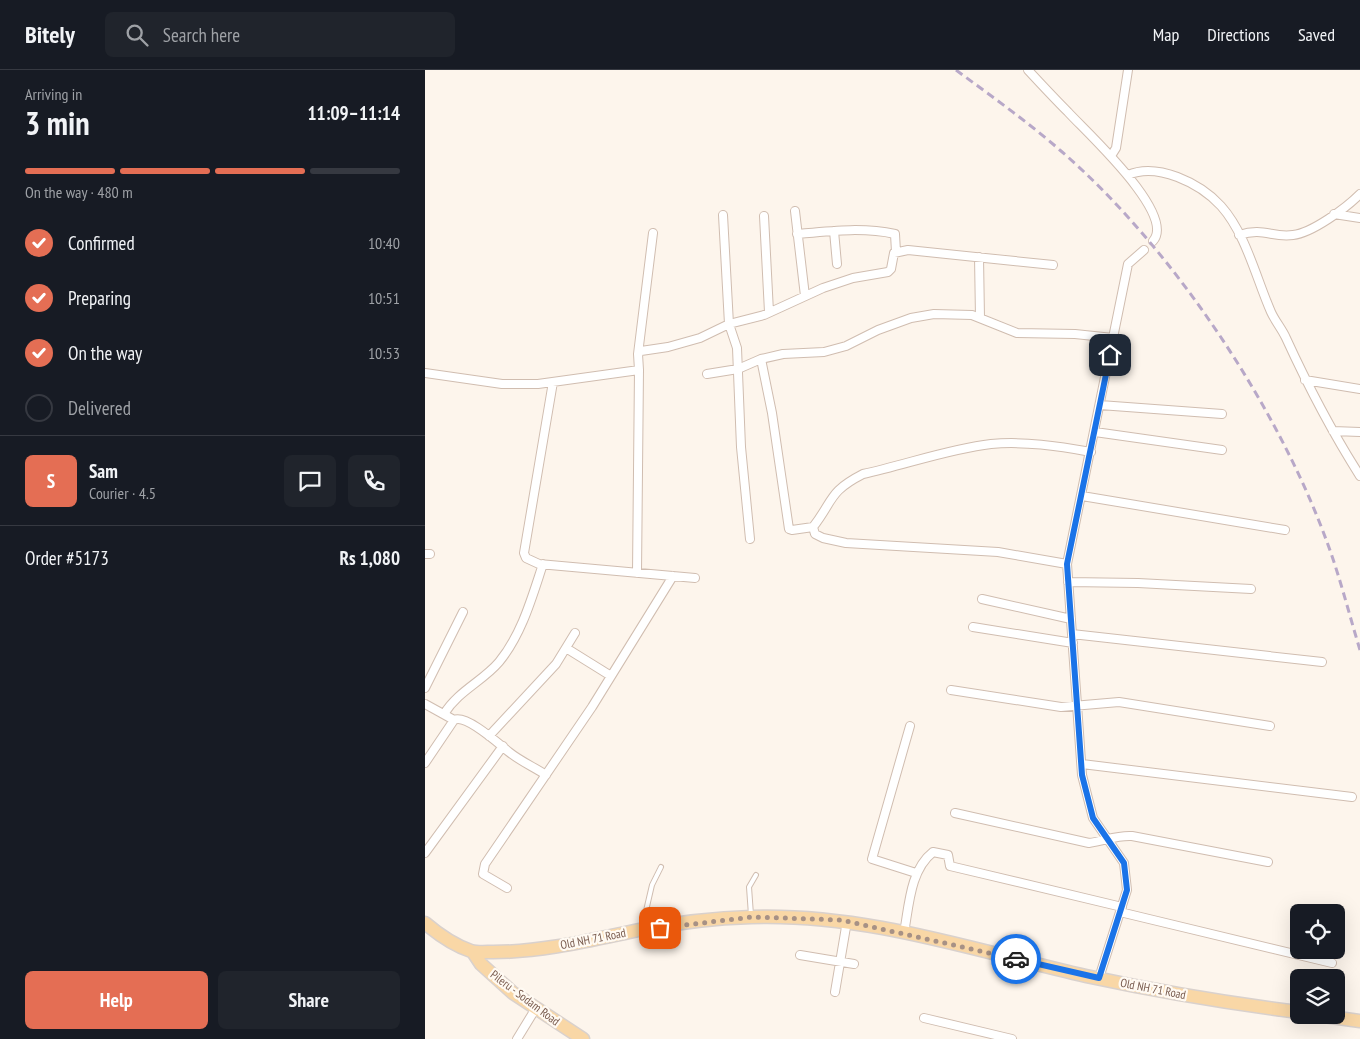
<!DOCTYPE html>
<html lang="en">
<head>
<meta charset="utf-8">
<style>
	:root { --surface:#171b24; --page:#20242c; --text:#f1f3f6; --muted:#9ea1a6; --line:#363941; --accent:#e46e54 }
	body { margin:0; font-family:"PT Sans Narrow",sans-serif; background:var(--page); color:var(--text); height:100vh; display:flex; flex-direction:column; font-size:19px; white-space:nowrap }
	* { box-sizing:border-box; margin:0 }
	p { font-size:16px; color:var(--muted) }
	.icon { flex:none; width:28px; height:28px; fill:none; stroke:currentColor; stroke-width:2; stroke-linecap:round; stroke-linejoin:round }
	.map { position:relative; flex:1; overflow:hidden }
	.drawer { display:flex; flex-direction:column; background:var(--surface); width:425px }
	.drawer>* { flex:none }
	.controls { position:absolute; left:865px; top:834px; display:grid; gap:10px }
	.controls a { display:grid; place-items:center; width:55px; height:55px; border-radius:8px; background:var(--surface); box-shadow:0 5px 20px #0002; font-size:25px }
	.pin { position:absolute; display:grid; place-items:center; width:42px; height:42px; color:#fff; margin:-21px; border-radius:10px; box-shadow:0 2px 8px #0006 }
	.courier { position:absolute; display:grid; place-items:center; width:50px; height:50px; margin:-25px; border:4px solid #1a73e8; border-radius:50%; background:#fff; color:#222; box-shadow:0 1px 6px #0007 }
	.headline em { font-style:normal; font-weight:800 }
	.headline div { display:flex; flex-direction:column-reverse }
	.headline { display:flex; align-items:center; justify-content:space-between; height:85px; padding:0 25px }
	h1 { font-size:32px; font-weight:800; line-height:38px }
	.bar { display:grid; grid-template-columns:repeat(4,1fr); gap:8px 5px; align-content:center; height:60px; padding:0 25px }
	.bar i { height:6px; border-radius:4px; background:var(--line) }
	.bar .active { background:var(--accent) }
	.bar p { grid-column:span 4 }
	.line { display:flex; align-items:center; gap:12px; padding:0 25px; border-top:1px solid var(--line) }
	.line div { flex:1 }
	.round { display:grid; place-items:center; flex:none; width:52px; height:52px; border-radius:8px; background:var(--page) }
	ol { padding:0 25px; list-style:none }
	li { display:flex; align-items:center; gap:15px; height:55px }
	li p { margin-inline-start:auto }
	li .icon { padding:5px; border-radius:50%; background:var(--accent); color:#fff; stroke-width:4 }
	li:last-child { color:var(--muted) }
	li i { width:28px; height:28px; border:2px solid var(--line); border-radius:50% }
	.primary-button { display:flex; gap:10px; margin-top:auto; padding:10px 25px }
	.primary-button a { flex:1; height:58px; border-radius:8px; background:var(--accent); color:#fff; font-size:20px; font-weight:800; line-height:58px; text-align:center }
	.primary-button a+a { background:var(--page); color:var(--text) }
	header { display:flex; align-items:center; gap:30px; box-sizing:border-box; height:70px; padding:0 25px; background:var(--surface); border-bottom:1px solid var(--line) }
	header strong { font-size:24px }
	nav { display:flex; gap:28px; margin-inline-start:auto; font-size:18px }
	.search { width:350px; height:45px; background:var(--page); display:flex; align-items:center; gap:12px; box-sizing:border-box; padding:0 18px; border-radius:8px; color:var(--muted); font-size:19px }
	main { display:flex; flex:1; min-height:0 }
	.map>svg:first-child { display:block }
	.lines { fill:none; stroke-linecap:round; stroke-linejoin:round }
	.service-casing { stroke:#d0bdb0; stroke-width:6 }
	.minor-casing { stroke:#d0bdb0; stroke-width:10 }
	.primary-casing { stroke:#d9d1cd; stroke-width:15 }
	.service { stroke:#fff; stroke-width:4 }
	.minor { stroke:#fff; stroke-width:8 }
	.primary { stroke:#f9d7a6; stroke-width:12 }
	.rail { stroke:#b8a8c8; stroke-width:3; stroke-dasharray:8 5; stroke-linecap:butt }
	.done { stroke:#a79185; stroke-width:5; stroke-dasharray:0 9 }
	.route { stroke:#1a73e8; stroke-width:6 }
	.labels { text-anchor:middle; stroke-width:4.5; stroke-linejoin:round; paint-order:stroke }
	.street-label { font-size:12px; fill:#795b4e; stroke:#fffaf3 }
</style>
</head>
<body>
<header>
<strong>Bitely</strong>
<div class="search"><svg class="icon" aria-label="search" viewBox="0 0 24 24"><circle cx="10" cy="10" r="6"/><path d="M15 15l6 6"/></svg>Search here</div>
<nav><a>Map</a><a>Directions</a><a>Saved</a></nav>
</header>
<main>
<section class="drawer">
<div class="headline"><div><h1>3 min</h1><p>Arriving in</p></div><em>11:09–11:14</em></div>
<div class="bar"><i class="active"></i><i class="active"></i><i class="active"></i><i></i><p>On the way · 480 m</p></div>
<ol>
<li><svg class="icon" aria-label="check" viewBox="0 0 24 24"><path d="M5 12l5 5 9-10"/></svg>Confirmed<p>10:40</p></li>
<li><svg class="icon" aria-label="check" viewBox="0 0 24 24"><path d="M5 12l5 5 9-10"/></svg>Preparing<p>10:51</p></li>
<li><svg class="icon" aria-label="check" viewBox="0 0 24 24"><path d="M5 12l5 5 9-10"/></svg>On the way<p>10:53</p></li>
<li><i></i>Delivered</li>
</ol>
<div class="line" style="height:90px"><b class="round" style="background:var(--accent);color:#fff">S</b><div><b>Sam</b><p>Courier · 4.5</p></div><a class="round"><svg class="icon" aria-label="chat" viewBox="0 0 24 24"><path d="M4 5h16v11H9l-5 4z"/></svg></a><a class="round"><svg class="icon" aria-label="phone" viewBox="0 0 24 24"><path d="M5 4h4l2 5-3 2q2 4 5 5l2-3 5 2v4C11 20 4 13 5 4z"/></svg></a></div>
<div class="line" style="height:65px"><div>Order #5173</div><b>Rs 1,080</b></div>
<div class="primary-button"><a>Help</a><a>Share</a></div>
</section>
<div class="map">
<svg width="935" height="969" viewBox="0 0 935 969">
	<rect width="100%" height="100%" fill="#fdf5ec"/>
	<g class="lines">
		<defs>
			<path id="service" d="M326,845l-2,-28 7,-12
				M217,858l10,-43 9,-18"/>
			<path id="minor" d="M603,0c13,14 26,28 40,42 17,19 109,102 85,129
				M686,86l5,-8 12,-78
				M703,105c29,-13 72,8 93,31 25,28 35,72 50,106 4,9 11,17 15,26 22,48 46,94 74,138
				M370,141l10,85
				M909,144l26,4
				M298,145l6,109 8,24 4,99 9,92
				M339,146l5,96
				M409,161l3,33
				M372,164c33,-3 66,-7 98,0l1,18
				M814,165c25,-8 33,3 54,0 19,-2 53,-27 67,-41
				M554,187l1,61
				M213,284l15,-121
				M336,289l11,54 17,116 3,1 21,-3c21,-27 15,-35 50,-53 42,-9 85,-25 128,-30 33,-3 67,2 100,8
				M214,300l-1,-16 3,-3 27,-4 32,-9 29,-14 35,-9 59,-27 30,-10 35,-6 3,-3 3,-16 14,-3 145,15
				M0,303l77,11h36l101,-14 -2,203
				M282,304l31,-5 23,-10 22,-5 41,-2 22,-6 32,-16 33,-12 23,-4 38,1 45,18 58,1 38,4
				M880,310l55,9
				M128,312l-29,171 2,5 13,6 156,14
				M675,335l122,9
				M908,361l27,1
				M670,362l127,18
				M657,426l203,34
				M388,457l2,7 8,4 23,5 152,9 69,12
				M0,484h5
				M643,512l70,1 113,6
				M557,529l89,20
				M548,557l100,16
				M647,564l250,28
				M141,578l45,28
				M0,618l38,-76
				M526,620l110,17 58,-5 151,24
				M0,634l29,16 -29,43
				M19,644c14,-23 39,-33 55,-52 23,-28 33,-65 44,-98
				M29,650c12,-6 45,24 55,32 11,9 25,15 37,23
				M485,656l-38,133 44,14
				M64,666l67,-72 19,-31
				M657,694l270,33
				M530,743l134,30c16,-2 27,-8 43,-7l136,26
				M0,783l78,-107
				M82,818l-24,-14 2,-10 107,-157 81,-131
				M695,842l212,51
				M479,863c5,-27 6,-63 29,-81l15,3 2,11 172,41
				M375,885l54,9
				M674,908l28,-88 -3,-27 -31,-45 -11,-43 -15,-211 61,-300 16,-14
				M410,922l12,-71
				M499,948l88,21
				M92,969l19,-31"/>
			<path id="primary" d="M0,853c14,12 28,22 46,28 6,2 15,1 22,1 50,0 98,-12 146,-22 36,-7 76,-12 112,-13 115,-4 225,34 335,59 70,15 141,27 213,36
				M48,882l8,12 32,29 70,46
				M892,945l43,6"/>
		</defs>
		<use href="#service" class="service-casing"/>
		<use href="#minor" class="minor-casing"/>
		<use href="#primary" class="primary-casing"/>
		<use href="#service" class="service"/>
		<use href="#minor" class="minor"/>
		<use href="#primary" class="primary"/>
		<path class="rail" d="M531,0c35,26 72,52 105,81 110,95 216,254 266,391 13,35 22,72 33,108"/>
	</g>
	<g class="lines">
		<path class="done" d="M235,858l92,-11 89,3 175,39"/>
		<path class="route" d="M591,889l83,19 28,-88 -3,-27 -31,-45 -11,-43 -15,-211 43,-209"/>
	</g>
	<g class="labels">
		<g class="street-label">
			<text transform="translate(168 869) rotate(-11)" y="4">Old NH 71 Road</text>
			<text transform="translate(728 919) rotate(11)" y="4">Old NH 71 Road</text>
			<text transform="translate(100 928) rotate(37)" y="4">Pileru - Sodam Road</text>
		</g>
	</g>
</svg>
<div class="controls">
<a><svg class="icon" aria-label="locate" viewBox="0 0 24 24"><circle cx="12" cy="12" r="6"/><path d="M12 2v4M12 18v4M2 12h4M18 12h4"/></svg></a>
<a><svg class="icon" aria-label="layers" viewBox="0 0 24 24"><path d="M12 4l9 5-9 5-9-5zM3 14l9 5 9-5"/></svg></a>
</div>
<div class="pin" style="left:235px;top:858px;background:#ea580c"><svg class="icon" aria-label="bag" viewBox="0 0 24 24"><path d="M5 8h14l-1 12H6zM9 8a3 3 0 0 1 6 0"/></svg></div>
<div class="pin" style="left:685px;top:285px;background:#1f2937"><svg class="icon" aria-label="home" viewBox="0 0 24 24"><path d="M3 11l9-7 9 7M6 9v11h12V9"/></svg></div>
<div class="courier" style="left:591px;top:889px"><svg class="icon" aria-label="car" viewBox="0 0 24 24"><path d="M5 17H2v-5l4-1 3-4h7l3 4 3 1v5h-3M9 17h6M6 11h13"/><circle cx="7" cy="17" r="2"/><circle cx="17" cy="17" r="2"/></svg></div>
</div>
</main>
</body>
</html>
